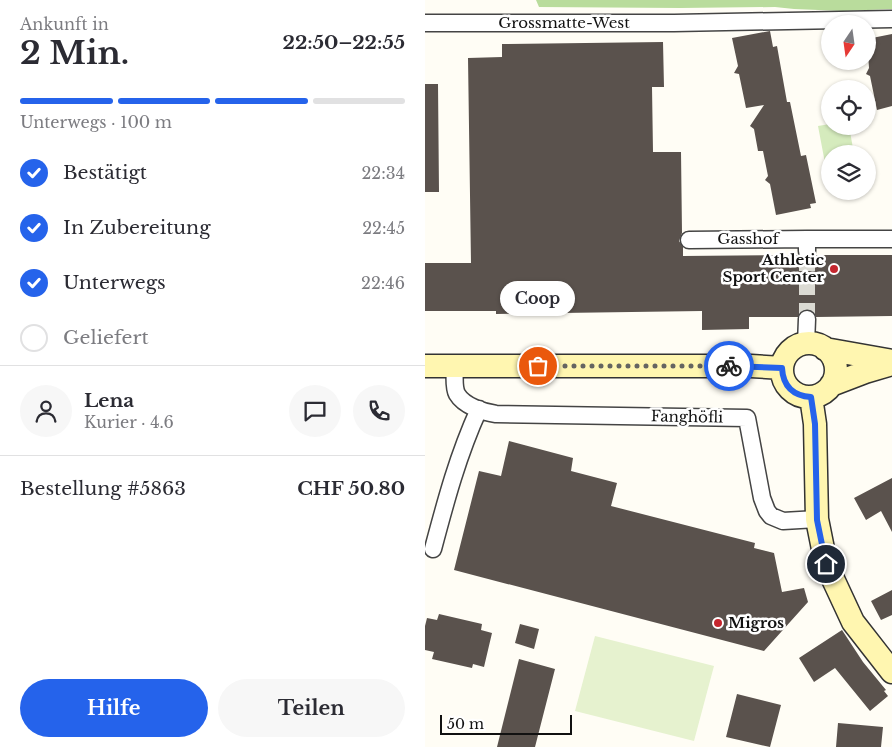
<!DOCTYPE html>
<html lang="de">
<head>
<meta charset="utf-8">
<style>
	:root { --surface:#fff; --page:#f7f7f7; --text:#2b2b33; --muted:#7c7c81; --line:#e1e1e2; --accent:#2563eb }
	body { margin:0; font-family:"Libre Baskerville",serif; background:var(--page); color:var(--text); height:100vh; display:flex; flex-direction:column; font-size:19px; white-space:nowrap }
	* { box-sizing:border-box; margin:0 }
	p { font-size:16px; color:var(--muted) }
	.icon { flex:none; width:28px; height:28px; fill:none; stroke:currentColor; stroke-width:2; stroke-linecap:round; stroke-linejoin:round }
	.map { position:relative; flex:1; overflow:hidden }
	.panel { display:flex; flex-direction:column; background:var(--surface); width:425px }
	.panel>* { flex:none }
	.needle { width:32px; rotate:193deg }
	.controls { position:absolute; left:396px; top:15px; display:grid; gap:10px }
	.controls a { display:grid; place-items:center; width:55px; height:55px; border-radius:50%; background:var(--surface); box-shadow:0 1px 4px #0004; font-size:25px }
	.scale { position:absolute; left:15px; bottom:12px; width:132px; box-sizing:border-box; padding-left:5px; border:2px solid #111; border-top:0; font-size:14px; line-height:18px; white-space:nowrap; color:#111; -webkit-text-stroke:4px #fff; paint-order:stroke }
	.pin { position:absolute; display:grid; place-items:center; width:42px; height:42px; color:#fff; margin:-21px; border:2px solid #fff; border-radius:50%; box-shadow:0 1px 5px #0007 }
	.courier { position:absolute; display:grid; place-items:center; width:50px; height:50px; margin:-25px; border:4px solid #2563eb; border-radius:50%; background:#fff; color:#222; box-shadow:0 1px 6px #0007 }
	.bubble { position:absolute; height:35px; border-radius:18px; background:var(--surface); box-shadow:0 1px 4px #0004; font-size:16px; font-weight:700; line-height:35px; text-align:center }
	.head em { font-style:normal; font-weight:700 }
	.head div { display:flex; flex-direction:column-reverse }
	.head { display:flex; align-items:center; justify-content:space-between; height:85px; padding:0 20px }
	h1 { font-size:32px; font-weight:700; line-height:38px }
	.bar { display:grid; grid-template-columns:repeat(4,1fr); gap:8px 5px; align-content:center; height:60px; padding:0 20px }
	.bar i { height:6px; border-radius:4px; background:var(--line) }
	.bar .active { background:var(--accent) }
	.bar p { grid-column:span 4 }
	.line { display:flex; align-items:center; gap:12px; padding:0 20px; border-top:1px solid var(--line) }
	.line div { flex:1 }
	.round { display:grid; place-items:center; flex:none; width:52px; height:52px; border-radius:26px; background:var(--page) }
	ol { padding:0 20px; list-style:none }
	li { display:flex; align-items:center; gap:15px; height:55px }
	li p { margin-inline-start:auto }
	li .icon { padding:5px; border-radius:50%; background:var(--accent); color:#fff; stroke-width:4 }
	li:last-child { color:var(--muted) }
	li i { width:28px; height:28px; border:2px solid var(--line); border-radius:50% }
	.button { display:flex; gap:10px; margin-top:auto; padding:10px 20px }
	.button a { flex:1; height:58px; border-radius:30px; background:var(--accent); color:#fff; font-size:20px; font-weight:700; line-height:58px; text-align:center }
	.button a+a { background:var(--page); color:var(--text) }
	main { display:flex; flex:1; min-height:0 }
	.map>svg:first-child { display:block }
	.green { fill:#d5ebbd }
	.forest { fill:#b9dc9c }
	.pitch { fill:#e6f2cf }
	.building { fill:#5a524d }
	.lines { fill:none; stroke-linecap:round; stroke-linejoin:round }
	.street-tunnel { stroke:#dbdad3; stroke-width:16; stroke-dasharray:16 8; stroke-linecap:butt }
	.street-casing { stroke:#444; stroke-width:19 }
	.secondary-casing { stroke:#333; stroke-width:25 }
	.street { stroke:#fff; stroke-width:16 }
	.secondary { stroke:#fff6b0; stroke-width:22 }
	.done { stroke:#646461; stroke-width:5; stroke-dasharray:0 9 }
	.route { stroke:#2563eb; stroke-width:6 }
	.poi-dot { fill:#c4262e; stroke:#fff; stroke-width:2 }
	.labels { text-anchor:middle; stroke-width:5; stroke-linejoin:round; paint-order:stroke }
	.street-label { font-size:15px; fill:#111; stroke:#fff }
	.poi-label { font-size:15px; font-weight:bold; fill:#111; stroke:#fff; text-anchor:end }
</style>
</head>
<body>
<main>
<section class="panel">
<div class="head"><div><h1>2 Min.</h1><p>Ankunft in</p></div><em>22:50–22:55</em></div>
<div class="bar"><i class="active"></i><i class="active"></i><i class="active"></i><i></i><p>Unterwegs · 100 m</p></div>
<ol>
<li><svg class="icon" aria-label="check" viewBox="0 0 24 24"><path d="M5 12l5 5 9-10"/></svg>Bestätigt<p>22:34</p></li>
<li><svg class="icon" aria-label="check" viewBox="0 0 24 24"><path d="M5 12l5 5 9-10"/></svg>In Zubereitung<p>22:45</p></li>
<li><svg class="icon" aria-label="check" viewBox="0 0 24 24"><path d="M5 12l5 5 9-10"/></svg>Unterwegs<p>22:46</p></li>
<li><i></i>Geliefert</li>
</ol>
<div class="line" style="height:90px"><a class="round"><svg class="icon" aria-label="person" viewBox="0 0 24 24"><circle cx="12" cy="8" r="4"/><path d="M4 21q1-7 8-7t8 7"/></svg></a><div><b>Lena</b><p>Kurier · 4.6</p></div><a class="round"><svg class="icon" aria-label="chat" viewBox="0 0 24 24"><path d="M4 5h16v11H9l-5 4z"/></svg></a><a class="round"><svg class="icon" aria-label="phone" viewBox="0 0 24 24"><path d="M5 4h4l2 5-3 2q2 4 5 5l2-3 5 2v4C11 20 4 13 5 4z"/></svg></a></div>
<div class="line" style="height:65px"><div>Bestellung #5863</div><b>CHF 50.80</b></div>
<div class="button"><a>Hilfe</a><a>Teilen</a></div>
</section>
<div class="map">
<svg width="467" height="747" viewBox="0 0 467 747">
	<rect width="100%" height="100%" fill="#fffdf5"/>
	<path class="green" d="M405,124v2h19l5,28h-24v8l-5,1 -7,-37z"/>
	<path class="forest" d="M111,0h356v9l-49,2 -49,-2 -19,-2 -95,1 -141,-1z"/>
	<path class="pitch" d="M170,636l119,30 -20,75 -119,-30z"/>
	<path class="building" d="M345,31l3,16 4,-1 10,56h3l11,54 5,-1 10,48 -6,1 1,4 -35,7 -6,-31 -5,-4 3,-4 -5,-25h-5l-4,-22 -4,-3 14,-21 -18,3 -7,-34 -5,-1 4,-7 -6,-28z
		M467,34v72l-15,4 -7,-34 -4,-2 3,-6 -2,-29z
		M238,42l1,45h-12l1,65h28l1,81 -3,8 4,6v9l115,-1 4,4 5,2 5,-2 4,-4h76v61l-76,1 -3,-6 -6,-2 -5,1 -4,7h-49v12l-47,1v-19l-206,3v-3h-71v-48h46l-3,-205 34,-1v-13z
		M0,84h13l1,108h-14z
		M84,441l64,17 -2,13 46,12 -6,23 144,37 -1,5 20,5 8,39 22,-4 4,14 -44,49 -310,-81 25,-99 22,5z
		M467,478v54l-11,-21 -15,9 -12,-22z
		M467,590v25l-11,5 -10,-19z
		M14,614l43,10 -1,6 11,3 -8,34 -11,-3 -1,4 -40,-9 2,-7 -9,-2v-24l2,-8 10,2z
		M95,624l19,5 -5,20 -19,-6z
		M417,630l21,32 23,28 -2,1 4,5 -18,15 -35,-43 -21,14 -15,-24z
		M94,659l36,10 -20,78h-38z
		M312,694l44,11 -11,42 -44,-10z
		M413,723l45,4 -2,20h-45z"/>
	<g class="lines">
		<path class="street-tunnel" d="M382,319v-68"/>
		<defs>
			<path id="street" d="M0,23h249l218,-4
				M382,239h85
				M264,240l118,-1v12
				M381,344l1,-25
				M30,366c0,8 -2,20 2,28 7,12 26,18 39,20l251,4 15,80 5,13 4,5 12,5 34,-2
				M8,549c13,-49 25,-94 46,-140"/>
			<path id="secondary" d="M357 370a27 27 0 1 1 54 0a27 27 0 1 1-54 0Z
				M400,349l67,12
				M0,366h326l31,2
				M406,385l34,-13 27,-8
				M386,397l4,27 2,95 9,45 27,58 39,50"/>
		</defs>
		<use href="#street" class="street-casing"/>
		<use href="#secondary" class="secondary-casing"/>
		<use href="#street" class="street"/>
		<use href="#secondary" class="secondary"/>
	</g>
	<g class="lines">
		<path class="done" d="M113,366h191"/>
		<path class="route" d="M304,366l53,2c1,18 11,28 29,29l4,27 2,96 9,44"/>
	</g>
	<g class="poi-dot">
		<circle cx="409" cy="269" r="5"/>
		<circle cx="293" cy="623" r="5"/>
	</g>
	<g class="labels">
		<g class="street-label">
			<text x="139" y="28">Grossmatte-West</text>
			<text x="323" y="244">Gasshof</text>
			<text transform="translate(262 417) rotate(1)" y="5">Fanghöfli</text>
		</g>
		<g class="poi-label">
			<text x="399" y="265">Athletic<tspan x="399" dy="17">Sport Center</tspan></text>
			<text x="303" y="628" text-anchor="start">Migros</text>
		</g>
	</g>
</svg>
<div class="controls">
<a><svg class="needle" viewBox="-14 -14 28 28"><path d="M0-13l5 13h-10z" fill="#e53935"/><path d="M0 13l5-13h-10z" fill="#7c7c81"/></svg></a>
<a><svg class="icon" aria-label="locate" viewBox="0 0 24 24"><circle cx="12" cy="12" r="6"/><path d="M12 2v4M12 18v4M2 12h4M18 12h4"/></svg></a>
<a><svg class="icon" aria-label="layers" viewBox="0 0 24 24"><path d="M12 4l9 5-9 5-9-5zM3 14l9 5 9-5"/></svg></a>
</div>
<div class="scale">50 m</div>
<div class="pin" style="left:113px;top:366px;background:#ea580c"><svg class="icon" aria-label="bag" viewBox="0 0 24 24"><path d="M5 8h14l-1 12H6zM9 8a3 3 0 0 1 6 0"/></svg></div>
<div class="pin" style="left:401px;top:564px;background:#1f2937"><svg class="icon" aria-label="home" viewBox="0 0 24 24"><path d="M3 11l9-7 9 7M6 9v11h12V9"/></svg></div>
<div class="courier" style="left:304px;top:366px"><svg class="icon" aria-label="bike" viewBox="0 0 24 24"><circle cx="6" cy="16" r="4"/><circle cx="18" cy="16" r="4"/><path d="M6 16l4-8h5l3 8M10 8l3 8H6M13 5h3"/></svg></div>
<div class="bubble" style="left:75px;top:281px;width:75px">Coop</div>
</div>
</main>
</body>
</html>
